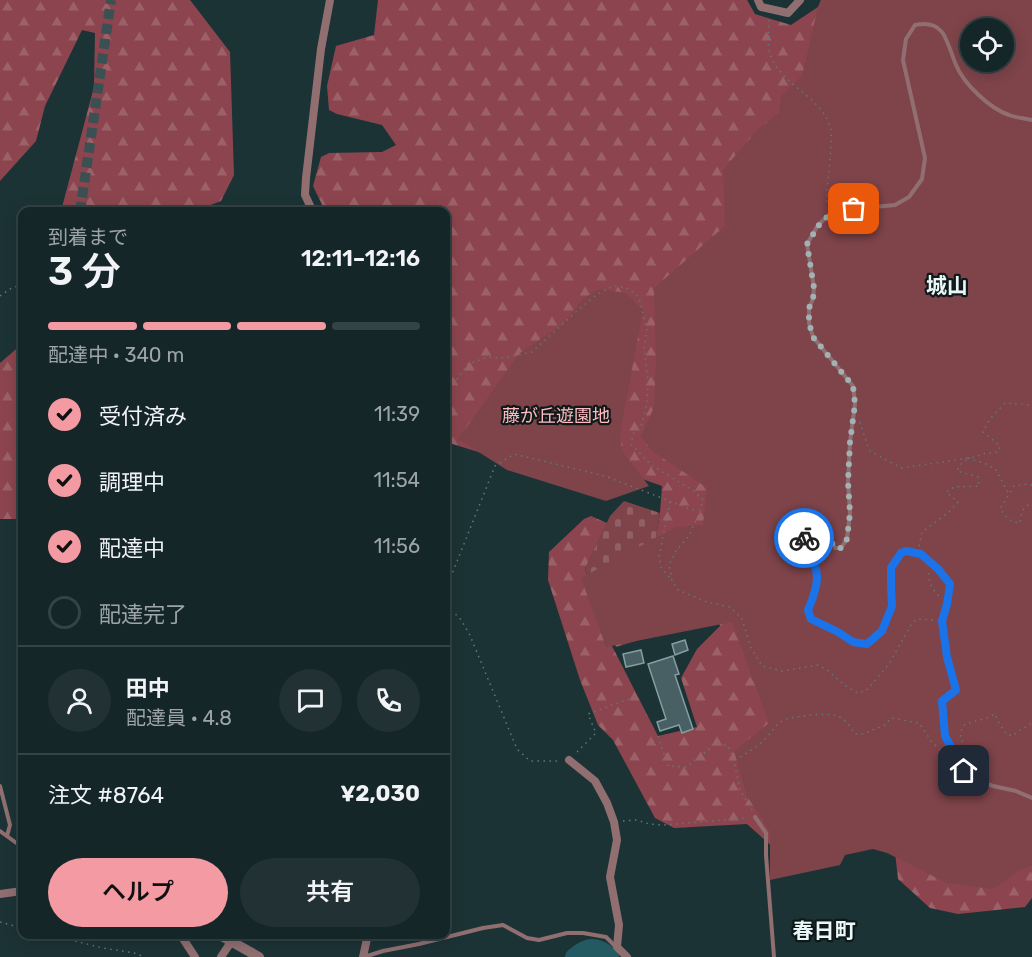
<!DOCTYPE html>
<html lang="ja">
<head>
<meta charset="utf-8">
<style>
	:root { --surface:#152628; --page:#223234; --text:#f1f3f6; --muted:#9da5a8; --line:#344345; --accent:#f49aa2 }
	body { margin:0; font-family:Rubik,"Noto Sans JP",sans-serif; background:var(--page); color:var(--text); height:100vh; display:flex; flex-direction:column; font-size:22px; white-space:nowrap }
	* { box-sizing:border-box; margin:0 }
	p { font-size:20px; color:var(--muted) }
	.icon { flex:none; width:33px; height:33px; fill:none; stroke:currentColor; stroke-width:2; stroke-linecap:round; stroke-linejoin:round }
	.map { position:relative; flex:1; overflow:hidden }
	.side { position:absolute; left:18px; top:207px; width:432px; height:732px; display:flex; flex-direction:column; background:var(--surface); border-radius:12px; box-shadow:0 3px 15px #0003,0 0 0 2px var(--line) }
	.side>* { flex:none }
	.fabs { position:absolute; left:960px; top:18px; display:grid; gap:12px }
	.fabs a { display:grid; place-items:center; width:54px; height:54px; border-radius:50%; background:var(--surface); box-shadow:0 3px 15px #0003,0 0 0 2px var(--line); font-size:30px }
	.pin { position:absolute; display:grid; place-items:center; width:51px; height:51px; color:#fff; margin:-26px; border-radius:12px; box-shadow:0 3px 9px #0006 }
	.courier { position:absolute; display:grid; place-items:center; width:60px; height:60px; margin:-30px; border:4px solid #1a73e8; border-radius:50%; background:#fff; color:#222; box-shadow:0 2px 8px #0007 }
	.headline em { font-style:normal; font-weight:600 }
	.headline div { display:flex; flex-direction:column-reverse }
	.headline { display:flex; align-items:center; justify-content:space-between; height:102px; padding:0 30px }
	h1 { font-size:39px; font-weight:600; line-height:45px }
	.bar { display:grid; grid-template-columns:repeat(4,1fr); gap:9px 6px; align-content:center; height:72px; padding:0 30px }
	.bar i { height:8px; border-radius:4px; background:var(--line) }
	.bar .active { background:var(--accent) }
	.bar p { grid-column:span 4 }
	.line { display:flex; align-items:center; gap:15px; padding:0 30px; border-top:2px solid var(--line) }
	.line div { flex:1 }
	.round { display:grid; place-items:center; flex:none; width:63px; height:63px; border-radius:32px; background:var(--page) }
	ol { padding:0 30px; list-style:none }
	li { display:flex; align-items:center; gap:18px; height:66px }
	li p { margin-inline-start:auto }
	li .icon { padding:6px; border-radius:50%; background:var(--accent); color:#111; stroke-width:4 }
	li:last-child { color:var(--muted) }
	li i { width:33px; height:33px; border:3px solid var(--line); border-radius:50% }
	.action { display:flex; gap:12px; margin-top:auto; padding:12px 30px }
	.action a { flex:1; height:69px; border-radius:36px; background:var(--accent); color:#111; font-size:24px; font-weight:600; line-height:69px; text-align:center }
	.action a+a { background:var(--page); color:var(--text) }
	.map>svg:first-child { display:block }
	.forest { fill:url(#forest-firs); fill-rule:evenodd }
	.cemetery { fill:url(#cemetery-stones) }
	.park { fill:#7e444a; fill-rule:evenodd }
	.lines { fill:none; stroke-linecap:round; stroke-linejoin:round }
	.river { stroke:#235a61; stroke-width:18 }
	.building { fill:#486064; stroke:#849ea2; stroke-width:1.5 }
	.tertiary-tunnel { stroke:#3b5053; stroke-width:10; stroke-dasharray:10 5; stroke-linecap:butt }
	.path { stroke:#63777a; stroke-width:1.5; stroke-dasharray:1.5 4.5; stroke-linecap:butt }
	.service { stroke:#916f71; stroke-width:4 }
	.minor { stroke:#916f71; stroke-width:8 }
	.tertiary { stroke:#916f71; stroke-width:10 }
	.done { stroke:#a1b2b5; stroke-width:6; stroke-dasharray:0 10.8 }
	.route { stroke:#1a73e8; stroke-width:8 }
	.labels { text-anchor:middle; stroke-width:4.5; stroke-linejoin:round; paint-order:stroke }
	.park-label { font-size:18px; fill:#ffbdc2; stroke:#0f191a }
	.quarter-label { font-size:21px; font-weight:bold; fill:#e9f7f9; stroke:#0f191a }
</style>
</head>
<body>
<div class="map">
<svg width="1032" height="957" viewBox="0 0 1032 957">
	<defs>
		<pattern id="forest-firs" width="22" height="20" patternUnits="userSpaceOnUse" patternTransform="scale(1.5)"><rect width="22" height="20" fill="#8c454e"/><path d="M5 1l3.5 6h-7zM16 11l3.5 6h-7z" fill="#9c6168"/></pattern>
		<pattern id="cemetery-stones" width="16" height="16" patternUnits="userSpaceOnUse" patternTransform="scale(1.5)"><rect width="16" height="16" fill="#7e444a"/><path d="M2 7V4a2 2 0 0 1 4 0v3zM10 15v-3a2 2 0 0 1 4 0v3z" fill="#906065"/></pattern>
	</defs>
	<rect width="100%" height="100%" fill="#1c3336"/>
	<path class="forest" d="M0,0h190l40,52 4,123 -13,26 -26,10h-134l33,-124 1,-54 -13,-3 -37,76 -9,35 -36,40z
		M378,0h369l8,14 36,11 27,-18 3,-7h211v898l-7,9 -67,7 -28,-6 -32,-29 -6,-54 -105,35 -40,-36 -73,4 -19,-10 -42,-78 -15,-15 -18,-45 -32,-100 1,-28 35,-33 7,-3 16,7 -22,46 26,75 47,92 39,-9 -16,-49 16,-29 23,-23 -2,-7 -65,-64 7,-42 2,-27 -48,-17 -126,-14 -42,-13v-230l-121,-1 -12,-25 8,-29 8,-4 53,-1 14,-7 -14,-20 -45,-11 -8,-4 -2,-24 9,-40 38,-11zM970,28h34v34h-34z
		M22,344v175h-22v-156z"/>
	<path class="cemetery" d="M624,501l36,12 -7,42 12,77 -49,15 -31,-78 25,-53z"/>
	<path class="park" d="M821,0h211v866l-10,3 -29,20 -46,-6 -60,-30 -14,-4 -28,6 -5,10 -70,15v-48l-23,-36 -13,-45 35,-28 -37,-101 -126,25 -25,-69 95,-51 27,-2 4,-37 -56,-38 -10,-14 13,-29 2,-45 -2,-74 71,-62 -2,-56 34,-40 22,-17 2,-17 21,-20 16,-69zM970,28h34v34h-34z
		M600,289l26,4 17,17 -23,123 2,18 27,35 -43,15 -99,-31 -49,-31 62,-86 43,-29 21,-26z"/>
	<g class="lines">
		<path class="river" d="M574,957c13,-11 23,-13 36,0"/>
	</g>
	<path class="building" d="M685,640l3,10 -13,5 -3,-11z
		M641,650l3,13 -18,4 -3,-13z
		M673,656l6,18 -4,1 18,54 -11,4 -3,-8 -19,6 -3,-9 9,-3 -18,-55z"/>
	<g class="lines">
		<path class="tertiary-tunnel" d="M80,212l31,-212"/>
		<path class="path" d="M769,20c0,10 -2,23 1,33 8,31 49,41 60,73 4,9 -3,60 -4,74l3,5
			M0,296l13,-9 9,-1
			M446,394l22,-30 20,-7 16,1 28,-6 45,-41 19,-16 17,-9 12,1 11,7 4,7 7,30 -3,17 4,33 -1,21 -5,22 -8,8 -3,12 20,21 43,26 9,9 -4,13 -10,23 -13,15 -7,14 3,15 6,10 29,12 23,5 12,12 9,29 11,18 20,5 36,-6 8,4 17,15 14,9 9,-2 23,-27 23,-41 5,-4 18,1
			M860,422l9,28 17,10 16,8 73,-11 11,-4h8l5,-2 1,-5 -17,-14 6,-12 16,-17 27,2
			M968,458l18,6 10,6 13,24
			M1032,485l-5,-1 -13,2 -14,23c6,8 10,13 20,14l2,-12 8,-8h2
			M670,502l-11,55 2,11 10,11
			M919,546l3,-14 27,-20 9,-10 -12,-10 8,-5 25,-1 -1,-9 -21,-6 2,-5 8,-7
			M929,573c-1,9 4,18 11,24
			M446,589l49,-123 19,-12 91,22 93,36
			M446,607l13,10 10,16 48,116 13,12h30
			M658,736l10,30 18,1 31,-24 11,3 6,15 6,29 12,20
			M577,752l19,-19 -8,-19 41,-15
			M735,760c11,-6 22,-13 31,-22 6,-6 9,-13 16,-17 7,-5 44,-8 52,-6 9,2 16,10 20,18l6,2 25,-10 6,-7 28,5 13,19 18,18
			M970,764c-1,-11 -2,-17 -10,-25l1,-8 4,-7 22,-6 8,-4 2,6 9,14 7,2c6,-7 14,-8 19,-14
			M623,821l14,-1 12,4 14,1 84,-7
			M0,922l22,6
			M46,934l57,14 31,5 11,4"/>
		<path class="service" d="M1032,120c-7,-2 -16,-2 -23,-5 -20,-7 -45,-31 -53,-50 -3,-7 -10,-30 -15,-34 -7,-8 -17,-8 -26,-6l-9,14 -3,21 22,98 -3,21 -13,18 -14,8 -62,6 -15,14 -11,19 7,44 -1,11 -4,9v15l4,14 40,49 2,18 -5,38 -2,40 2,31 -3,26 -6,9h-6l-13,-22 -10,-6 -7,4 -1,17 10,22 4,15 -2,13 -8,19 3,9 27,13 15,11 14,1 14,-13 11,-25 -2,-18 1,-20 10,-15 5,-2 14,3 18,15 12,15 -3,20 -5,17 5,36 8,33 -13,11 3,35 20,35 6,4 3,4 19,7 23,5 16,7
			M0,786l10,39 -3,11
			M755,817l11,16v22l8,102
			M0,831l22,16
			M364,957l19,-6 36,-7 64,-16 20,-3 24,13 12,2 28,-7h16l23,4 9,9"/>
		<path class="minor" d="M758,0l3,7 27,6 12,-13
			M313,212l-8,-17 1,-17 15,-129 9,-49
			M569,760l26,21 12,22 7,19 3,18 -7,37 9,48 -2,22 10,10
			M0,894l22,-3
			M180,934l15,23
			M221,957l10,-15
			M363,957l5,-23"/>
		<path class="tertiary" d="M218,934l41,23"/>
	</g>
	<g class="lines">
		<path class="done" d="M804,538l1,-14 7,-4 10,6 13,22h6l6,-9 3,-26 -2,-31 2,-40 5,-38 -2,-18 -40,-49 -4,-14v-15l4,-9 1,-11 -7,-44 12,-19 14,-14 21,-2"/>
		<path class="route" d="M804,538v3c15,31 18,36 4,69l3,9 27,13 15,10 14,2 15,-13 10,-25 -1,-18v-20l10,-15 5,-2 15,3 17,15 12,15 -3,20 -5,17 5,36 9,33 -14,11 3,35 19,35"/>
	</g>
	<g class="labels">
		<g class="park-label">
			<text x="556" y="422">藤が丘遊園地</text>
		</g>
		<g class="quarter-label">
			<text x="947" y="293">城山</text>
			<text x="824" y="938">春日町</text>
		</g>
	</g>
</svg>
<div class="fabs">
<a><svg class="icon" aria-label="locate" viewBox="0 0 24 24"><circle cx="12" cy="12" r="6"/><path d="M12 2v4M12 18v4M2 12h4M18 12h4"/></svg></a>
</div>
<div class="pin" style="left:854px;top:209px;background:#ea580c"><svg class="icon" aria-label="bag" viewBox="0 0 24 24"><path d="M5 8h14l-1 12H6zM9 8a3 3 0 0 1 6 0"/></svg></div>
<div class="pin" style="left:964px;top:771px;background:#1f2937"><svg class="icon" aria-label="home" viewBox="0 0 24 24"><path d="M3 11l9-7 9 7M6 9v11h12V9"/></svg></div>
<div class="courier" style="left:804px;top:538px"><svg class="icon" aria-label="bike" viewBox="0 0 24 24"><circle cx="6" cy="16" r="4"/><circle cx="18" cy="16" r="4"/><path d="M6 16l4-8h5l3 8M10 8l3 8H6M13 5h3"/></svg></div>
<section class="side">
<div class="headline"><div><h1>3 分</h1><p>到着まで</p></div><em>12:11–12:16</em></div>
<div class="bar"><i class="active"></i><i class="active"></i><i class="active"></i><i></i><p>配達中 · 340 m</p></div>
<ol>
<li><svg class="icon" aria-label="check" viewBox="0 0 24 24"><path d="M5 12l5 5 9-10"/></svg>受付済み<p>11:39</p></li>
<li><svg class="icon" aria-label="check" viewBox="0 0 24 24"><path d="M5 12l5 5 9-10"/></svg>調理中<p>11:54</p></li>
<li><svg class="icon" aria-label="check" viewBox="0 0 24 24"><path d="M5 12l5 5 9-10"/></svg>配達中<p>11:56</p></li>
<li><i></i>配達完了</li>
</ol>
<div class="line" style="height:108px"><a class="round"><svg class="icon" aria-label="person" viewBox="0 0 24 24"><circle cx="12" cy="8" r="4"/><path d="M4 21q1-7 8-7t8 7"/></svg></a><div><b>田中</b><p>配達員 · 4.8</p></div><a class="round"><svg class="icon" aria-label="chat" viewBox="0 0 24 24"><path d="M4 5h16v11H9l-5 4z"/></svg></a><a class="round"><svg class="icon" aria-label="phone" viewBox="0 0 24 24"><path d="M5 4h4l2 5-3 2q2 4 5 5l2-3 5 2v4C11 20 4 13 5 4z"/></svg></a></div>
<div class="line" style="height:78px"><div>注文 #8764</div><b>¥2,030</b></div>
<div class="action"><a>ヘルプ</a><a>共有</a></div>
</section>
</div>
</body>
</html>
